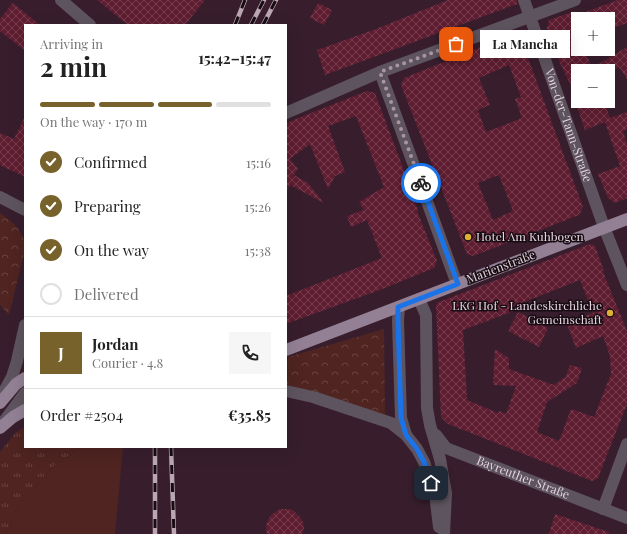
<!DOCTYPE html>
<html lang="en">
<head>
<meta charset="utf-8">
<style>
	:root { --surface:#fff; --page:#f6f6f6; --text:#222; --muted:#767676; --line:#e0e0e0; --accent:#76622a }
	body { margin:0; font-family:"Playfair Display",serif; background:var(--page); color:var(--text); height:100vh; display:flex; flex-direction:column; font-size:15px; white-space:nowrap }
	* { box-sizing:border-box; margin:0 }
	p { font-size:13px; color:var(--muted) }
	.icon { flex:none; width:22px; height:22px; fill:none; stroke:currentColor; stroke-width:2; stroke-linecap:round; stroke-linejoin:round }
	.map { position:relative; flex:1; overflow:hidden }
	.panel { position:absolute; left:24px; top:24px; width:263px; height:424px; display:flex; flex-direction:column; background:var(--surface); border-radius:0px; box-shadow:0 4px 16px #0002 }
	.panel>* { flex:none }
	.buttons { position:absolute; left:571px; top:12px; display:grid; gap:8px }
	.buttons a { display:grid; place-items:center; width:44px; height:44px; border-radius:0px; background:var(--surface); box-shadow:0 4px 16px #0002; font-size:20px }
	.pin { position:absolute; display:grid; place-items:center; width:34px; height:34px; color:#fff; margin:-17px; border-radius:8px; box-shadow:0 2px 6px #0006 }
	.courier { position:absolute; display:grid; place-items:center; width:40px; height:40px; margin:-20px; border:3px solid #1a73e8; border-radius:50%; background:#fff; color:#222; box-shadow:0 1px 5px #0007 }
	.bubble { position:absolute; height:28px; border-radius:0px; background:var(--surface); box-shadow:0 4px 16px #0002; font-size:13px; font-weight:700; line-height:28px; text-align:center }
	.summary em { font-style:normal; font-weight:700 }
	.summary div { display:flex; flex-direction:column-reverse }
	.summary { display:flex; align-items:center; justify-content:space-between; height:68px; padding:0 16px }
	h1 { font-size:26px; font-weight:700; line-height:30px }
	.bar { display:grid; grid-template-columns:repeat(4,1fr); gap:6px 4px; align-content:center; height:48px; padding:0 16px }
	.bar i { height:5px; border-radius:3px; background:var(--line) }
	.bar .current { background:var(--accent) }
	.bar p { grid-column:span 4 }
	.line { display:flex; align-items:center; gap:10px; padding:0 16px; border-top:1px solid var(--line) }
	.line div { flex:1 }
	.round { display:grid; place-items:center; flex:none; width:42px; height:42px; border-radius:0px; background:var(--page) }
	ol { padding:0 16px; list-style:none }
	li { display:flex; align-items:center; gap:12px; height:44px }
	li p { margin-inline-start:auto }
	li .icon { padding:4px; border-radius:50%; background:var(--accent); color:#fff; stroke-width:4 }
	li:last-child { color:var(--muted) }
	li i { width:22px; height:22px; border:2px solid var(--line); border-radius:50% }
	.map>svg:first-child { display:block }
	.grass { fill:url(#grass-tufts) }
	.park { fill:url(#park-crowns) }
	.garden { fill:#4f2421 }
	.building { fill:url(#building-cross-hatch); fill-rule:evenodd }
	.lines { fill:none; stroke-linecap:round; stroke-linejoin:round }
	.minor { stroke:#5e545f; stroke-width:12 }
	.major { stroke:#938095; stroke-width:12 }
	.rail-casing { stroke:#bba7b2; stroke-width:4.5 }
	.rail { stroke:#180c13; stroke-width:3; stroke-dasharray:9; stroke-linecap:butt }
	.done { stroke:#a994a0; stroke-width:4; stroke-dasharray:0 7.2 }
	.route { stroke:#1a73e8; stroke-width:5 }
	.poi-dot { fill:#ddb133; stroke:#180c13; stroke-width:1.5 }
	.labels { text-anchor:middle; stroke-width:3; stroke-linejoin:round; paint-order:stroke }
	.street-label { font-size:12px; fill:#e6d4de; stroke:#180c13 }
	.poi-label { font-size:12px; fill:#e6d4de; stroke:#180c13; text-anchor:start }
</style>
</head>
<body>
<div class="map">
<svg width="627" height="534" viewBox="0 0 627 534">
	<defs>
		<pattern id="grass-tufts" width="24" height="20" patternUnits="userSpaceOnUse"><rect width="24" height="20" fill="#4f2421"/><path d="M3 7l-1-3M5 7V3M7 7l1-3M15 17l-1-3M17 17v-4M19 17l1-3" fill="none" stroke="#684341"/></pattern>
		<pattern id="park-crowns" width="20" height="18" patternUnits="userSpaceOnUse"><rect width="20" height="18" fill="#4f2421"/><path d="M2 6a3 3 0 1 1 6 0M12 15a3 3 0 1 1 6 0" fill="none" stroke="#684341"/></pattern>
		<pattern id="building-cross-hatch" width="8" height="8" patternUnits="userSpaceOnUse"><rect width="8" height="8" fill="#5f1d31"/><path d="M0 0l8 8M0 8l8-8" fill="none" stroke="#763d4e"/></pattern>
	</defs>
	<rect width="100%" height="100%" fill="#381e2d"/>
	<path class="grass" d="M25,427v20h56l-27,19 -36,40 -12,28h-6v-82l16,-20z"/>
	<path class="park" d="M0,213c13,9 25,19 25,36l-16,66 -9,-10z
		M384,329l1,88 -51,-18 -47,-14 1,-28z"/>
	<path class="garden" d="M81,447h42l-8,87h-109l12,-28 36,-40z"/>
	<path class="building" d="M97,0h108l-20,25h-57z
		M448,0h69v4l-192,71 -8,-25 59,-21z
		M618,0h9v23l-19,7v-11h-30v9l-5,2 5,12v7h6l8,19 35,-21v32l-8,-12 -7,4h-34v30h26l6,17 17,-6v17l-4,2 4,14v53l-12,5 -7,-5 -10,-24 22,-8 -15,-44 -20,8 -10,-29h3l-19,-40 -12,-33 2,-8 26,-9 2,4z
		M13,3l27,22h-15v26l-25,-20v-12z
		M318,3l14,7 -8,15 -14,-7z
		M511,35l6,1 4,3 62,168 -4,8 -106,41 -6,-2 -66,-169 3,-7zM509,65l12,32 -6,2 7,19 -36,14 -8,-22 12,-5 -11,-27zM499,175l14,36 -20,9 -15,-37z
		M367,91l8,2 34,91 9,27h-1l20,50 -3,7 -49,20 -99,36v-28l96,-38 -15,-38 -16,7 -4,-11 17,-6 -5,-8 25,-15 -28,-71 -28,10 17,46 -10,4 -7,13 -18,-45 -20,15 8,10 -4,6 14,8 16,20 -34,-18 -4,7v-69z
		M25,116v61l-25,-12v-32l14,6z
		M590,244l5,2 9,25 -1,1 24,59v73l-29,74 -6,3 -144,-57 -7,-7 -5,-112 3,-3zM580,280l13,33 -26,11 9,24 27,-12 7,20 1,18 -17,43 -23,-8 -12,32 -22,-9 10,-30 30,-19 5,-15 -12,-3 -4,11 -12,9 -45,-16v-11l-14,-9 -2,36 23,1 -10,28 -7,-3 -1,2 -31,-13 -4,-70 51,-19 -5,-3z
		M518,312l30,16 -9,19 -31,-16z
		M280,509h7l6,1 7,7 3,5 1,7 -2,5h-35l-1,-7 2,-7 3,-5z
		M555,514l54,18v2h-60z"/>
	<g class="lines">
		<g class="minor">
			<path d="M61,0l29,25"/>
			<path id="s1" d="M524,0l80,227 23,58"/>
			<path d="M380,72l77,212"/>
			<path d="M286,113l94,-41 195,-72"/>
			<path d="M0,197l25,13"/>
			<path d="M419,299l7,16 1,93 3,17 10,34 6,34 -2,41"/>
			<path d="M399,307l-1,14 3,97 5,17"/>
			<path d="M286,391l27,6 78,26 15,12 11,14 7,13 11,32 4,33"/>
			<path d="M1,397l11,-20 5,-16 8,-36"/>
			<path d="M2,424l23,-31"/>
			<path id="s2" d="M436,435l10,13 181,70"/>
			<path d="M603,509l24,-65"/>
		</g>
		<path class="major" d="M286,350l341,-131
			M0,403l16,-19 9,-6
			M0,428l13,-11 12,-7"/>
		<defs>
			<path id="rail" d="M235,25l10,-25
				M251,25l13,-25
				M263,25l13,-25
				M155,447v87
				M171,447l3,87"/>
		</defs>
		<use href="#rail" class="rail-casing"/>
		<use href="#rail" class="rail"/>
	</g>
	<g class="lines">
		<path class="done" d="M421,183l-41,-111 76,-28"/>
		<path class="route" d="M421,183l37,101 -60,23v14l3,97 5,17 11,14 7,13 7,21"/>
	</g>
	<g class="poi-dot">
		<circle cx="468" cy="237" r="4"/>
		<circle cx="610" cy="313" r="4"/>
	</g>
	<g class="labels">
		<g class="street-label">
			<text dy="4" stroke="none"><textPath href="#s1" startOffset="133">Von-der-Tann-Straße</textPath></text>
			<text transform="translate(501 267) rotate(-21)" y="4">Marienstraße</text>
			<text dy="4" stroke="none"><textPath href="#s2" startOffset="99">Bayreuther Straße</textPath></text>
		</g>
		<g class="poi-label">
			<text x="476" y="241">Hotel Am Kuhbogen</text>
			<text x="602" y="310" text-anchor="end">LKG Hof - Landeskirchliche<tspan x="602" dy="14">Gemeinschaft</tspan></text>
		</g>
	</g>
</svg>
<div class="buttons">
<a>+</a>
<a>−</a>
</div>
<div class="pin" style="left:456px;top:44px;background:#ea580c"><svg class="icon" aria-label="bag" viewBox="0 0 24 24"><path d="M5 8h14l-1 12H6zM9 8a3 3 0 0 1 6 0"/></svg></div>
<div class="pin" style="left:431px;top:483px;background:#1f2937"><svg class="icon" aria-label="home" viewBox="0 0 24 24"><path d="M3 11l9-7 9 7M6 9v11h12V9"/></svg></div>
<div class="courier" style="left:421px;top:183px"><svg class="icon" aria-label="bike" viewBox="0 0 24 24"><circle cx="6" cy="16" r="4"/><circle cx="18" cy="16" r="4"/><path d="M6 16l4-8h5l3 8M10 8l3 8H6M13 5h3"/></svg></div>
<div class="bubble" style="left:480px;top:30px;width:90px">La Mancha</div>
<section class="panel">
<div class="summary"><div><h1>2 min</h1><p>Arriving in</p></div><em>15:42–15:47</em></div>
<div class="bar"><i class="current"></i><i class="current"></i><i class="current"></i><i></i><p>On the way · 170 m</p></div>
<ol>
<li><svg class="icon" aria-label="check" viewBox="0 0 24 24"><path d="M5 12l5 5 9-10"/></svg>Confirmed<p>15:16</p></li>
<li><svg class="icon" aria-label="check" viewBox="0 0 24 24"><path d="M5 12l5 5 9-10"/></svg>Preparing<p>15:26</p></li>
<li><svg class="icon" aria-label="check" viewBox="0 0 24 24"><path d="M5 12l5 5 9-10"/></svg>On the way<p>15:38</p></li>
<li><i></i>Delivered</li>
</ol>
<div class="line" style="height:72px"><b class="round" style="background:var(--accent);color:#fff">J</b><div><b>Jordan</b><p>Courier · 4.8</p></div><a class="round"><svg class="icon" aria-label="phone" viewBox="0 0 24 24"><path d="M5 4h4l2 5-3 2q2 4 5 5l2-3 5 2v4C11 20 4 13 5 4z"/></svg></a></div>
<div class="line" style="height:52px"><div>Order #2504</div><b>€35.85</b></div>
</section>
</div>
</body>
</html>
